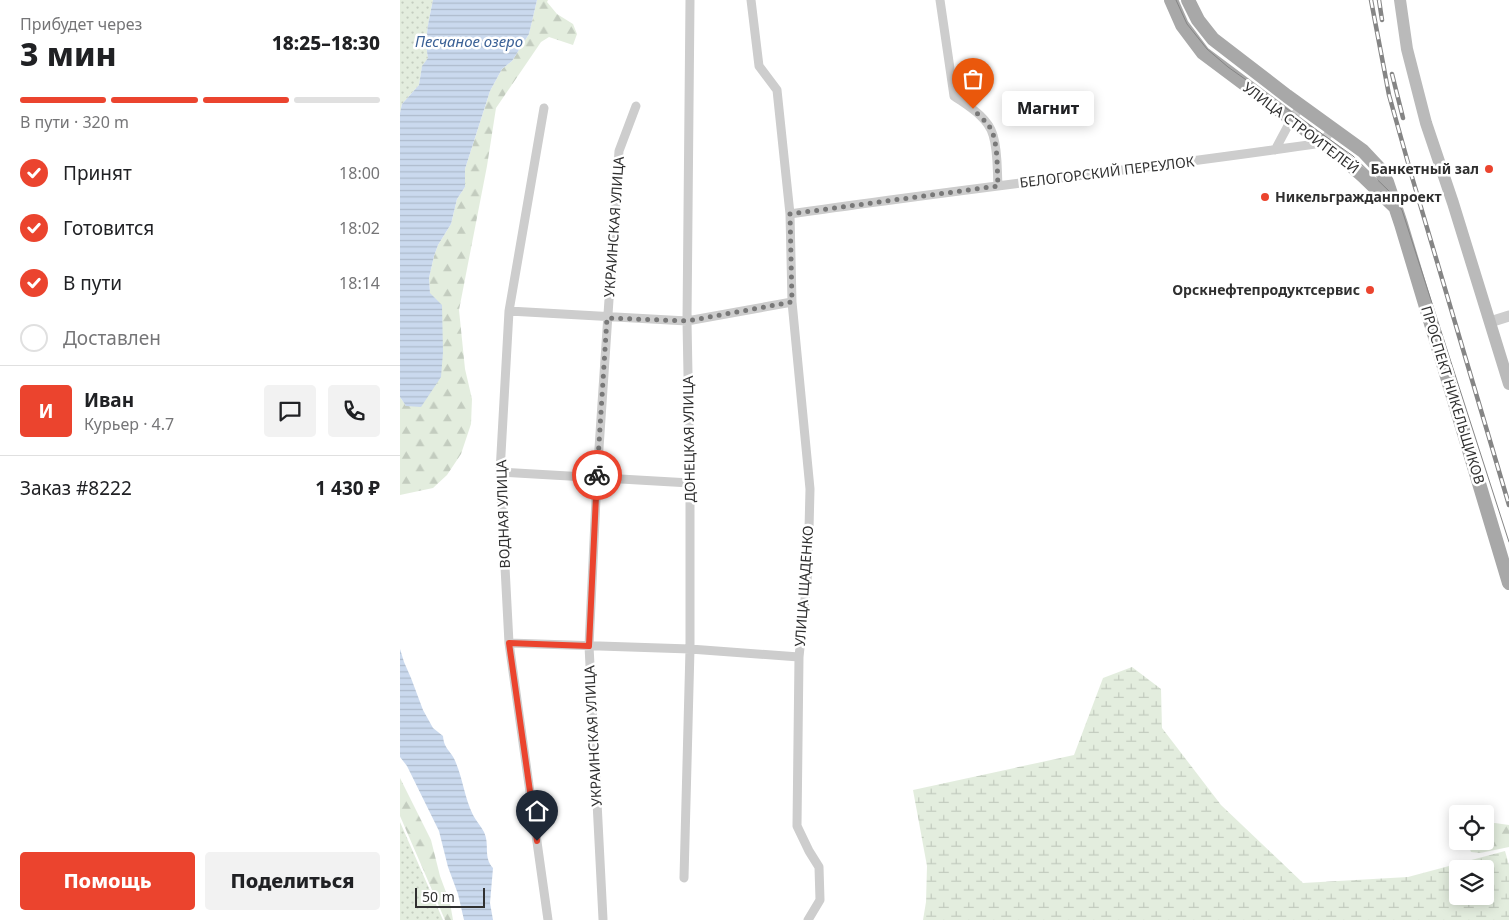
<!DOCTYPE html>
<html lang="ru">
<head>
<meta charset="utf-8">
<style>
	:root { --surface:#fff; --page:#f2f2f2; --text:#202124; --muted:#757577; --line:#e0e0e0; --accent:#eb442e }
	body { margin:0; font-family:"Noto Sans",sans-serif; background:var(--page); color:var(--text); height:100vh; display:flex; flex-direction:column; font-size:19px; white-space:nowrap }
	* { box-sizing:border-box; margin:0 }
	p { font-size:16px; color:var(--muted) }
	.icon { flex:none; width:28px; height:28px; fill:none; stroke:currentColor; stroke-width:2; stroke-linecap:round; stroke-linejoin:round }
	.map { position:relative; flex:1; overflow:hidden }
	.panel { display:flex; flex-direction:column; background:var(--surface); width:400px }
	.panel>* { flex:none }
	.tools { position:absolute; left:1049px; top:805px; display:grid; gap:10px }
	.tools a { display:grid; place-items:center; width:45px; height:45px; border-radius:5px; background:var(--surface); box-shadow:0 2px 12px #0003; font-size:25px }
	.scale { position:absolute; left:15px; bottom:12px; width:70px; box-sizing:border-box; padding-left:5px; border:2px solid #303030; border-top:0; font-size:14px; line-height:18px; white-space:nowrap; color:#303030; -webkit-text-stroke:4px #fff; paint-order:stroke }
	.pin { position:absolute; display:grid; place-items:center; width:42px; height:42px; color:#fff; margin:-51px -21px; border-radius:50% 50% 50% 0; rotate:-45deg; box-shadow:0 0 5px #0007 }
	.pin .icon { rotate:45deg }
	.courier { position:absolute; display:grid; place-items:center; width:50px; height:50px; margin:-25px; border:4px solid #eb442e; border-radius:50%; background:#fff; color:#222; box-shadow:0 1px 6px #0007 }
	.bubble { position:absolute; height:35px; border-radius:5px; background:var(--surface); box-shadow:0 2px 12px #0003; font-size:16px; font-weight:800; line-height:35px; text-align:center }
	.headline em { font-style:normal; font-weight:800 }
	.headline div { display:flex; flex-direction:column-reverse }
	.headline { display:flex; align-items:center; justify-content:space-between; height:85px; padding:0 20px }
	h1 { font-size:32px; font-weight:800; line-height:38px }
	.bar { display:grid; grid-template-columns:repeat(4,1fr); gap:8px 5px; align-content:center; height:60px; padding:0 20px }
	.bar i { height:6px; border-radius:4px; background:var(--line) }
	.bar .selected { background:var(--accent) }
	.bar p { grid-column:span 4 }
	.line { display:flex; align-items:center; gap:12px; padding:0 20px; border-top:1px solid var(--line) }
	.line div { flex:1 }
	.round { display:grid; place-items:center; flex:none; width:52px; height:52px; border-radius:5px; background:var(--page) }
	ol { padding:0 20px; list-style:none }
	li { display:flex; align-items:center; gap:15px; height:55px }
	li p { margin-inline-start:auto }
	li .icon { padding:5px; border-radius:50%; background:var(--accent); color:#fff; stroke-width:4 }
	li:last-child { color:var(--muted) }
	li i { width:28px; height:28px; border:2px solid var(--line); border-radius:50% }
	.action { display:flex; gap:10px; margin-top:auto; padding:10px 20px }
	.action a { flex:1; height:58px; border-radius:5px; background:var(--accent); color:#fff; font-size:20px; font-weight:800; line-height:58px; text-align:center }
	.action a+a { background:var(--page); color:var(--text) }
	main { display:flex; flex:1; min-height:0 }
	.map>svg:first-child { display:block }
	.green { fill:url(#green-dots) }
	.forest { fill:url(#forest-firs) }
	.wetland { fill:url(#wetland-marsh); fill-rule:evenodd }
	.water { fill:url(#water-rules) }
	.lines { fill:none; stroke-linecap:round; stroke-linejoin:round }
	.minor { stroke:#cdcdcd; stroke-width:9 }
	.tertiary { stroke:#cdcdcd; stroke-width:11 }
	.secondary { stroke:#bababa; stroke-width:12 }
	.primary { stroke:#a8a8a8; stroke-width:14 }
	.tram { stroke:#858585; stroke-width:1 }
	.rail-casing { stroke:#858585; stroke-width:4.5 }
	.rail { stroke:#fff; stroke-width:2.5; stroke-dasharray:8; stroke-linecap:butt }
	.done { stroke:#787878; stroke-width:5; stroke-dasharray:0 9 }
	.route { stroke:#eb442e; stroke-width:6 }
	.poi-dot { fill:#eb442e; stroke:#fff; stroke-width:2 }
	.labels { text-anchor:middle; stroke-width:5; stroke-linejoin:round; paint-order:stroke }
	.street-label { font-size:14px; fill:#303030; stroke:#fff }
	.poi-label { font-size:14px; font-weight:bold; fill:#303030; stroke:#fff; text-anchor:end }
	.water-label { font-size:15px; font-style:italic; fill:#3b6196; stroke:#fff }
</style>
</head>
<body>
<main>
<section class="panel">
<div class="headline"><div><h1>3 мин</h1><p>Прибудет через</p></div><em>18:25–18:30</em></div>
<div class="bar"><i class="selected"></i><i class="selected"></i><i class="selected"></i><i></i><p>В пути · 320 m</p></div>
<ol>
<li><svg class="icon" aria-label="check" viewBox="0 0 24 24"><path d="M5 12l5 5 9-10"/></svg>Принят<p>18:00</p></li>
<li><svg class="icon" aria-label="check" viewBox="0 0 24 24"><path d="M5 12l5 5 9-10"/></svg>Готовится<p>18:02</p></li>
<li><svg class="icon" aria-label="check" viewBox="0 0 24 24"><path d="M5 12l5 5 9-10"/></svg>В пути<p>18:14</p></li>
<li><i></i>Доставлен</li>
</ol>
<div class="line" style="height:90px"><b class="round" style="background:var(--accent);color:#fff">И</b><div><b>Иван</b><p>Курьер · 4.7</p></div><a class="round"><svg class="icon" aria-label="chat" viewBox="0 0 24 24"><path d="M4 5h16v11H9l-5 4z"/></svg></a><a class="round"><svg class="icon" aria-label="phone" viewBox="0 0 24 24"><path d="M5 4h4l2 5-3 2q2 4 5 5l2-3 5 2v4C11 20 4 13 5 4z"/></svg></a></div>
<div class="line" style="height:65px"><div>Заказ #8222</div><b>1 430 ₽</b></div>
<div class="action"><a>Помощь</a><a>Поделиться</a></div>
</section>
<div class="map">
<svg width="1109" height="920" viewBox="0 0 1109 920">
	<defs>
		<pattern id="green-dots" width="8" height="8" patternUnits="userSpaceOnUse" patternTransform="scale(1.25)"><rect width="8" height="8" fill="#e3edde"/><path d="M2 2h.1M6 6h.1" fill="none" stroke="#c3ccbf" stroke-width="1.8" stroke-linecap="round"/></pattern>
		<pattern id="forest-firs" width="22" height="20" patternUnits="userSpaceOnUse" patternTransform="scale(1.25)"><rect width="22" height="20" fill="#e3edde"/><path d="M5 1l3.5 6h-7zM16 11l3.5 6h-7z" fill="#c3ccbf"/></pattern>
		<pattern id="wetland-marsh" width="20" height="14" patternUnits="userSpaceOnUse" patternTransform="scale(1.25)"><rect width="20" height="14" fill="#e3edde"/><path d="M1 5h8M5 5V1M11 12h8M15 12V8" fill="none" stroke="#c3ccbf"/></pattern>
		<pattern id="water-rules" width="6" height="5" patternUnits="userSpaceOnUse" patternTransform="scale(1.25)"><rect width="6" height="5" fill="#cad9ee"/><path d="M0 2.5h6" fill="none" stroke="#aebbcc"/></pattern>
	</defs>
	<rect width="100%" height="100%" fill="#fff"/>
	<path class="green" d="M0,0h33c-4,20 -9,38 -5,58l-6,9 -3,18 -17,19 -2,9z
		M0,822l43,98h-43z"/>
	<path class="forest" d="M137,0h11l-1,2 10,12 16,10 4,10 -4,11 -24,-8 -8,5 -45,66 -9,58 -28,144 6,59 7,30 -1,25 -10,30 -14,21 -14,13 -33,7v-98l6,9 24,-113 -1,-15 5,-22 4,-11 13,-21 6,-25 8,-12v-18l25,-78 12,-22 10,-8 17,-27z
		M0,778l31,62 9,36 10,27 3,17h-8l-45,-104z
		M1095,823l14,2v22l-29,6 -9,-1 -4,-11h18v-17z"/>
	<path class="wetland" d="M732,667l29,22 1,39 59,77 82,78 105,-6 97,-26 4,14v55h-586l3,-18 1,-36 -14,-76 161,-35 29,-77zM1058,869h27v27h-27z"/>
	<path class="water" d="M33,0h104l-8,34 -17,27 -10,8 -12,22 -25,78v18l-8,12 -6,25 -13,21 -4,11 -5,22 1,15 12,12 1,47 -2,25 -20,30 -15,-1 -6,-9v-284l2,-9 17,-19 3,-19 6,-8c-4,-20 1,-38 5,-58z
		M0,649l4,13 7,16 12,32 10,18 10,8c1,14 9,15 13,27 7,17 9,36 17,52 3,6 8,11 11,17 6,13 -1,25 9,36l-3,35 3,17h-29l-6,-26 -10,-27 -9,-36 -32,-65 -7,-9z"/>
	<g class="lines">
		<path class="minor" d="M351,0l8,66 18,24 13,124 2,88 18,187 -2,81 -9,87 -2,169 12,25 10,16 1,33 -12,20
			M540,0l14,96c14,10 34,21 39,39 5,16 4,34 5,51
			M144,108l-35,203 -9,161 9,171 39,277
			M875,150l16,-30 10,-14
			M390,214c177,-26 355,-45 532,-71l10,-14
			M109,311l178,10 105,-19
			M100,472l190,11
			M109,643l181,6 109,8
			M284,878l6,-229v-166l-3,-162 3,-321
			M203,919l-14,-273 8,-168 22,-327 17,-45"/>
		<path class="tertiary" d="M1090,322l19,-6"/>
		<path class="secondary" d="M1000,0l7,49 19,74 27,80 56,181"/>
		<path class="primary" d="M771,0l11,25 21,28 135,101 25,22 31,30
			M788,0l10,20 15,19 74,57 76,55 16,17 8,14 14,42 108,359"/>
		<path class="tram" d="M776,0l11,24 20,25 21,18 125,89 37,36 12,18 107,332"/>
		<defs>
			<path id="rail" d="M971,0l18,95 23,82 97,328
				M979,0l3,20
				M992,74l11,44"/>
		</defs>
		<use href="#rail" class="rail-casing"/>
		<use href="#rail" class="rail"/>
	</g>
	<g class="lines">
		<path class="done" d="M197,475l10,-157 80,3 105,-19 -2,-88 208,-28c-1,-17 0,-36 -5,-52 -3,-10 -13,-17 -20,-25"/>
		<path class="route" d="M137,841l-28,-198 80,3 8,-171"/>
	</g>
	<g class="poi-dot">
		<circle cx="1089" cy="169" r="5"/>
		<circle cx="865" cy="197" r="5"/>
		<circle cx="970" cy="290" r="5"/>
	</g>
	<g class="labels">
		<g class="street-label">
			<text transform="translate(901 128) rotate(37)" y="5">УЛИЦА СТРОИТЕЛЕЙ</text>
			<text transform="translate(707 172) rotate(-7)" y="5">БЕЛОГОРСКИЙ ПЕРЕУЛОК</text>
			<text transform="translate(214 227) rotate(-86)" y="5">УКРАИНСКАЯ УЛИЦА</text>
			<text transform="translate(1053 395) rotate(73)" y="5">ПРОСПЕКТ НИКЕЛЬЩИКОВ</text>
			<text transform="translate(289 439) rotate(-91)" y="5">ДОНЕЦКАЯ УЛИЦА</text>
			<text transform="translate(103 514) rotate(-92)" y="5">ВОДНАЯ УЛИЦА</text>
			<text transform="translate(404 586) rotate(-86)" y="5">УЛИЦА ЩАДЕНКО</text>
			<text transform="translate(193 736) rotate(-93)" y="5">УКРАИНСКАЯ УЛИЦА</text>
		</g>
		<g class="poi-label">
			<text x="1079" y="174">Банкетный зал</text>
			<text x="875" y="202" text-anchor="start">Никельгражданпроект</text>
			<text x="960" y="295">Орскнефтепродуктсервис</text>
		</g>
		<g class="water-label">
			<text x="69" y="47">Песчаное озеро</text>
		</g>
	</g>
</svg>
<div class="tools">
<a><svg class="icon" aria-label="locate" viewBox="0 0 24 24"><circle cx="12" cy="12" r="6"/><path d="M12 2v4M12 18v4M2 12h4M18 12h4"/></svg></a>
<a><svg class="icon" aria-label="layers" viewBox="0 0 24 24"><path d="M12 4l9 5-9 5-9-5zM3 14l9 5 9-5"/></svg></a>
</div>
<div class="scale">50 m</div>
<div class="pin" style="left:573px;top:109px;background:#ea580c"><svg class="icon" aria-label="bag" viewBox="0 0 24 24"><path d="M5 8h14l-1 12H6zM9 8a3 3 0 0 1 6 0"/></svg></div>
<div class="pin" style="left:137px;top:841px;background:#1f2937"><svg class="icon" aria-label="home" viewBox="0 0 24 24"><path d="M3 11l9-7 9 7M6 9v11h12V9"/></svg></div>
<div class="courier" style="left:197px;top:475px"><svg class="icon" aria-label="bike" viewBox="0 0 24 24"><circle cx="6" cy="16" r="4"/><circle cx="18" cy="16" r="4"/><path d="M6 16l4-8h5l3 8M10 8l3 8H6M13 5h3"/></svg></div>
<div class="bubble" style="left:602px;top:91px;width:92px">Магнит</div>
</div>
</main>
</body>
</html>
